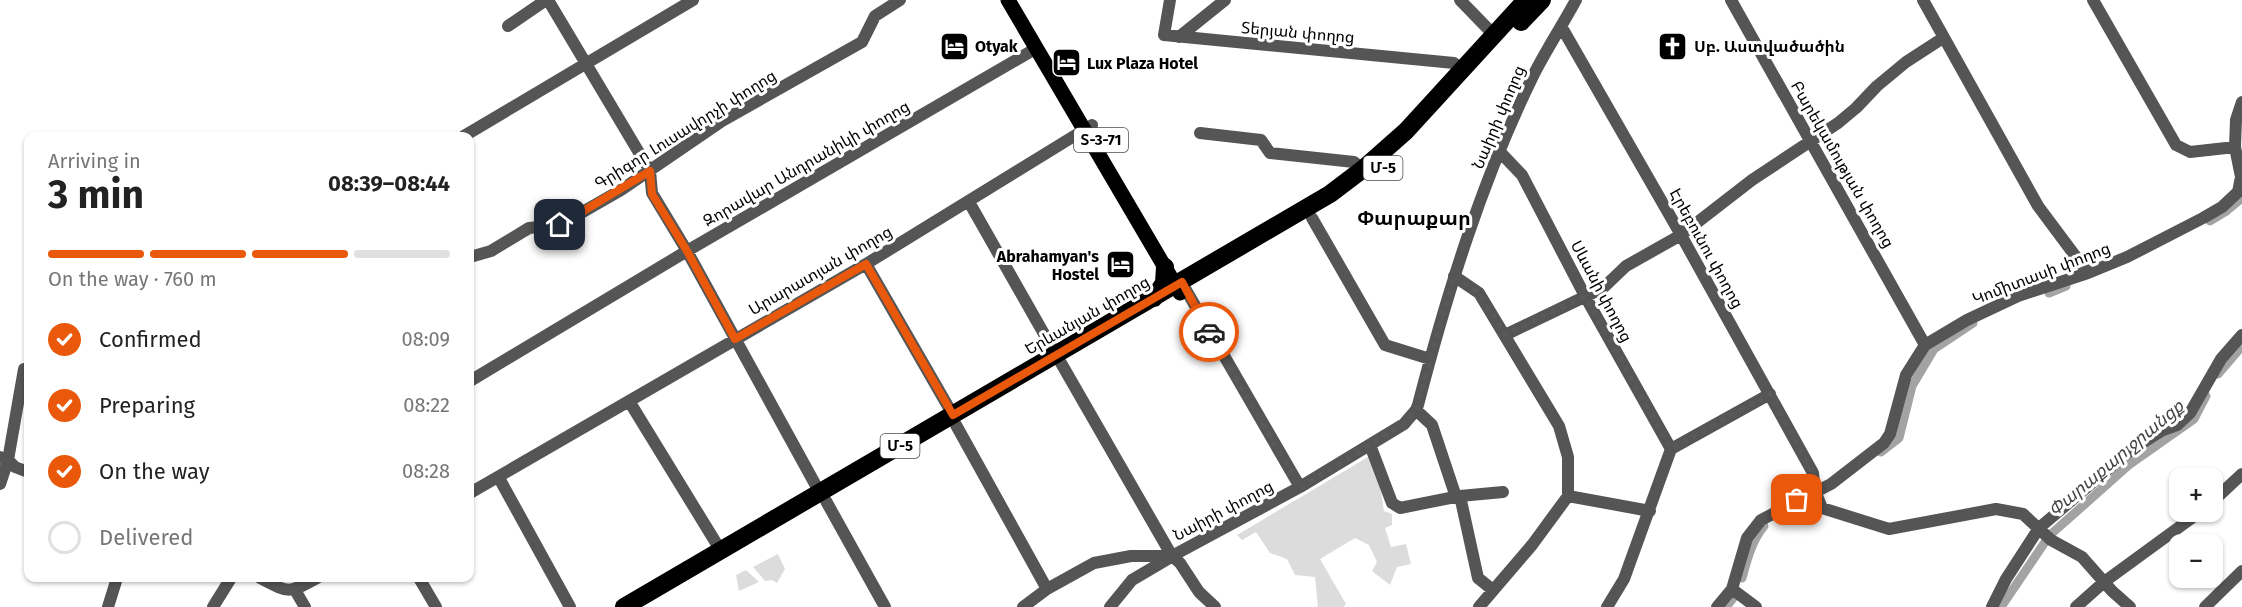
<!DOCTYPE html>
<html lang="en">
<head>
<meta charset="utf-8">
<style>
	:root { --surface:#fff; --page:#f2f2f2; --text:#222; --muted:#767676; --line:#e0e0e0; --accent:#ea580c }
	body { margin:0; font-family:"Fira Sans","Noto Sans Armenian",sans-serif; background:var(--page); color:var(--text); height:100vh; display:flex; flex-direction:column; font-size:22px; white-space:nowrap }
	* { box-sizing:border-box; margin:0 }
	p { font-size:20px; color:var(--muted) }
	.icon { flex:none; width:33px; height:33px; fill:none; stroke:currentColor; stroke-width:2; stroke-linecap:round; stroke-linejoin:round }
	.map { position:relative; flex:1; overflow:hidden }
	.panel { position:absolute; left:24px; top:132px; width:450px; height:450px; display:flex; flex-direction:column; background:var(--surface); border-radius:12px; box-shadow:0 2px 4px #0004 }
	.panel>* { flex:none }
	.fabs { position:absolute; left:2169px; top:468px; display:grid; gap:12px }
	.fabs a { display:grid; place-items:center; width:54px; height:54px; border-radius:12px; background:var(--surface); box-shadow:0 2px 4px #0004; font-size:30px }
	.pin { position:absolute; display:grid; place-items:center; width:51px; height:51px; color:#fff; margin:-26px; border-radius:12px; box-shadow:0 3px 9px #0006 }
	.courier { position:absolute; display:grid; place-items:center; width:60px; height:60px; margin:-30px; border:4px solid #ea580c; border-radius:50%; background:#fff; color:#222; box-shadow:0 2px 8px #0007 }
	.head em { font-style:normal; font-weight:700 }
	.head div { display:flex; flex-direction:column-reverse }
	.head { display:flex; align-items:center; justify-content:space-between; height:102px; padding:0 24px }
	h1 { font-size:39px; font-weight:700; line-height:45px }
	.bar { display:grid; grid-template-columns:repeat(4,1fr); gap:9px 6px; align-content:center; height:72px; padding:0 24px }
	.bar i { height:8px; border-radius:4px; background:var(--line) }
	.bar .on { background:var(--accent) }
	.bar p { grid-column:span 4 }
	ol { padding:0 24px; list-style:none }
	li { display:flex; align-items:center; gap:18px; height:66px }
	li p { margin-inline-start:auto }
	li .icon { padding:6px; border-radius:50%; background:var(--accent); color:#fff; stroke-width:4 }
	li:last-child { color:var(--muted) }
	li i { width:33px; height:33px; border:3px solid var(--line); border-radius:50% }
	.map>svg:first-child { display:block }
	.green { fill:#dcdcdc }
	.lines { fill:none; stroke-linecap:round; stroke-linejoin:round }
	.canal { stroke:#a3a3a3; stroke-width:9 }
	.minor { stroke:#555; stroke-width:12 }
	.major { stroke:#000; stroke-width:15 }
	.highway { stroke:#000; stroke-width:18 }
	.done { stroke:#595959; stroke-width:6; stroke-dasharray:0 10.8 }
	.route { stroke:#ea580c; stroke-width:8 }
	.labels { text-anchor:middle; stroke-width:6; stroke-linejoin:round; paint-order:stroke }
	.shield { fill:#fff; stroke:#4c4c4c; stroke-width:1.5 }
	.shield-label { font-size:15px; font-weight:bold; fill:#000 }
	.street-label { font-size:16px; fill:#000; stroke:#fff }
	.poi-label { font-size:16px; font-weight:bold; fill:#000; stroke:#fff; text-anchor:start }
	.water-label { font-size:18px; font-style:italic; fill:#444; stroke:#fff }
	.quarter-label { font-size:20px; font-weight:bold; fill:#000; stroke:#fff }
</style>
</head>
<body>
<div class="map">
<svg width="2242" height="607" viewBox="0 0 2242 607">
	<rect width="100%" height="100%" fill="#fff"/>
	<path class="green" d="M1368,457l11,22 5,32 8,3v11l-7,3 6,19 15,-3 5,20 -14,3 -7,18 -18,-14 5,-9 -8,-17 -14,-7 -35,21 26,45 -3,3h-25l-3,-30 -20,-2 -8,-16 -17,-6 -14,-21 -14,8 -5,-5z
		M778,554l7,15 -8,14 -5,-3 -7,1 -12,-14z
		M746,570l13,12 -20,9 -3,-16z"/>
	<g class="lines">
		<path class="canal" d="M2210,221l15,-9 17,-14
			M2049,293l17,-7
			M2218,374l24,-28
			M1881,452l18,-14 13,-52 22,-37 39,-26
			M2050,535l80,-71 64,-45 12,-23
			M1742,578c5,-18 10,-38 22,-52
			M1726,607l8,-10
			M2001,607l44,-65"/>
		<path class="minor" d="M548,0l102,171 2,22 35,58 133,242
			M1170,0l-6,35 290,28 8,7
			M1460,0l34,35
			M1731,0l194,345
			M1923,0l115,206 50,67
			M2093,0l83,145 14,7 45,-5
			M508,26l38,-26
			M1561,26l120,209 132,238 2,18 7,17 67,21 107,-20 27,5 28,26 31,17 30,34 18,16
			M1179,37l46,-37
			M1200,133l61,7 9,13 84,9 9,7
			M464,136l229,-136
			M1500,152l22,23 63,121 86,153
			M969,202l87,153
			M1312,218l73,127 45,14
			M470,257l21,-6 38,-23 31,-3 61,-35 101,-69 140,-79 13,-26 25,-16
			M866,264l87,151
			M1454,276l25,17 80,133 9,31v39l-36,49 -53,62
			M1186,290l114,197
			M1505,335l98,-47 23,-22 55,-31 71,-55 86,-57 18,-15 21,-22 29,-24 37,-24
			M1061,363l111,193 8,7 19,29 16,15
			M470,381l217,-130 348,-202
			M629,401l92,150
			M1416,410l16,15 24,72
			M956,425l91,164
			M1370,445l22,58 8,5 60,-12 18,82 15,12
			M0,457l8,3 7,7 13,5
			M499,478l71,129
			M0,484l8,-24 16,-91
			M470,493l396,-229 226,-139
			M1460,496l43,-4
			M1568,496l82,15
			M826,501l59,106
			M2212,502l30,-28
			M260,578c29,15 28,16 57,0
			M419,578l17,29
			M1732,589l24,18
			M295,590l10,17
			M108,607l9,-29
			M213,607l18,-29
			M1023,607l24,-18 47,-26 37,-7h41l128,-69 104,-63 12,-14 2,-5c29,-112 64,-225 115,-329 13,-26 29,-50 43,-76
			M1110,607l22,-27 39,-23
			M1607,607l17,-28 47,-130 99,-55
			M1717,607l15,-18 15,-51 14,-18 70,-36 53,-41 6,-9 16,-59 19,-30 42,-25 51,-24 70,-23 39,-16 76,-39 19,-11 16,-15 3,-15 -6,-30 1,-27 6,-18
			M1992,607l14,-28 33,-51 92,-78 32,-20 14,-5 13,-12 31,-54 21,-24
			M2076,607l28,-25 96,-70
			M2205,607l37,-36"/>
		<path class="major" d="M1008,0l172,293"/>
		<path class="highway" d="M1521,22l21,-22
			M1154,298l10,-15 1,-16
			M624,607l706,-413 33,-25 43,-38 120,-131"/>
	</g>
	<g class="lines">
		<path class="done" d="M1209,332l91,156 104,-64 12,-14 38,-134 25,17 26,42 80,-39 86,153 99,-55 43,79 2,17 -18,10"/>
		<path class="route" d="M560,225l90,-54 2,23 35,57 48,88 131,-75 87,151 229,-133 27,50"/>
	</g>
	<defs>
		<symbol id="hotel-square" viewBox="-11 -11 22 22"><rect x="-9" y="-9" width="18" height="18" rx="4" fill="#000" stroke="#fff"/><path d="M-6-4.5h1.5V1H6V5H4.5V3h-9V5H-6ZM-4 0a1.8 1.8 0 1 1 3.6 0ZM.5 0V-2.5h3Q6-2.5 6 0Z" fill="#fff"/></symbol>
		<symbol id="church-square" viewBox="-11 -11 22 22"><rect x="-9" y="-9" width="18" height="18" rx="4" fill="#000" stroke="#fff"/><path d="M-1.2-6h2.4v3.5h3.3v2.4h-3.3V6h-2.4V-.1h-3.3v-2.4h3.3Z" fill="#fff"/></symbol>
	</defs>
	<g fill-rule="evenodd">
		<use href="#hotel-square" x="938" y="30" width="33" height="33"/>
		<use href="#church-square" x="1656" y="30" width="33" height="33"/>
		<use href="#hotel-square" x="1050" y="46" width="33" height="33"/>
		<use href="#hotel-square" x="1104" y="248" width="33" height="33"/>
	</g>
	<g class="labels">
		<g class="shield">
			<rect x="1074" y="128" width="54" height="24" rx="4.5"/>
			<rect x="1363.5" y="156" width="39" height="24" rx="4.5"/>
			<rect x="880.5" y="434" width="39" height="24" rx="4.5"/>
		</g>
		<g class="shield-label">
			<text x="1101" y="145">Տ-3-71</text>
			<text x="1383" y="173">Մ-5</text>
			<text x="900" y="451">Մ-5</text>
		</g>
		<g class="street-label">
			<text transform="translate(1298 32) rotate(5)" y="6">Տերյան փողոց</text>
			<text transform="translate(1498 117) rotate(-67)" y="6">Նաիրի փողոց</text>
			<text transform="translate(685 129) rotate(-32)" y="6">Գրիգոր Լուսավորչի փողոց</text>
			<text transform="translate(806 163) rotate(-30)" y="6">Զորավար Անդրանիկի փողոց</text>
			<text transform="translate(1843 164) rotate(60)" y="6">Բարեկամության փողոց</text>
			<text transform="translate(1707 248) rotate(61)" y="6">Էրեբունու փողոց</text>
			<text transform="translate(820 270) rotate(-30)" y="6">Արարատյան փողոց</text>
			<text transform="translate(2041 273) rotate(-21)" y="6">Կոմիտասի փողոց</text>
			<text transform="translate(1602 291) rotate(62)" y="6">Սևանի փողոց</text>
			<text transform="translate(1087 315) rotate(-30)" y="6">Երևանյան փողոց</text>
			<text transform="translate(1223 510) rotate(-28)" y="6">Նաիրի փողոց</text>
		</g>
		<g class="poi-label">
			<text x="975" y="52">Otyak</text>
			<text x="1694" y="52">Սբ. Աստվածածին</text>
			<text x="1087" y="69">Lux Plaza Hotel</text>
			<text x="1099" y="262" text-anchor="end">Abrahamyan's<tspan x="1099" dy="18">Hostel</tspan></text>
		</g>
		<g class="water-label">
			<text transform="translate(2116 458) rotate(-40)" y="6">Փարաքար ջրանցք</text>
		</g>
		<g class="quarter-label">
			<text x="1414" y="225">Փարաքար</text>
		</g>
	</g>
</svg>
<div class="fabs">
<a>+</a>
<a>−</a>
</div>
<div class="pin" style="left:1797px;top:500px;background:#ea580c"><svg class="icon" aria-label="bag" viewBox="0 0 24 24"><path d="M5 8h14l-1 12H6zM9 8a3 3 0 0 1 6 0"/></svg></div>
<div class="pin" style="left:560px;top:225px;background:#1f2937"><svg class="icon" aria-label="home" viewBox="0 0 24 24"><path d="M3 11l9-7 9 7M6 9v11h12V9"/></svg></div>
<div class="courier" style="left:1209px;top:332px"><svg class="icon" aria-label="car" viewBox="0 0 24 24"><path d="M5 17H2v-5l4-1 3-4h7l3 4 3 1v5h-3M9 17h6M6 11h13"/><circle cx="7" cy="17" r="2"/><circle cx="17" cy="17" r="2"/></svg></div>
<section class="panel">
<div class="head"><div><h1>3 min</h1><p>Arriving in</p></div><em>08:39–08:44</em></div>
<div class="bar"><i class="on"></i><i class="on"></i><i class="on"></i><i></i><p>On the way · 760 m</p></div>
<ol>
<li><svg class="icon" aria-label="check" viewBox="0 0 24 24"><path d="M5 12l5 5 9-10"/></svg>Confirmed<p>08:09</p></li>
<li><svg class="icon" aria-label="check" viewBox="0 0 24 24"><path d="M5 12l5 5 9-10"/></svg>Preparing<p>08:22</p></li>
<li><svg class="icon" aria-label="check" viewBox="0 0 24 24"><path d="M5 12l5 5 9-10"/></svg>On the way<p>08:28</p></li>
<li><i></i>Delivered</li>
</ol>
</section>
</div>
</body>
</html>
